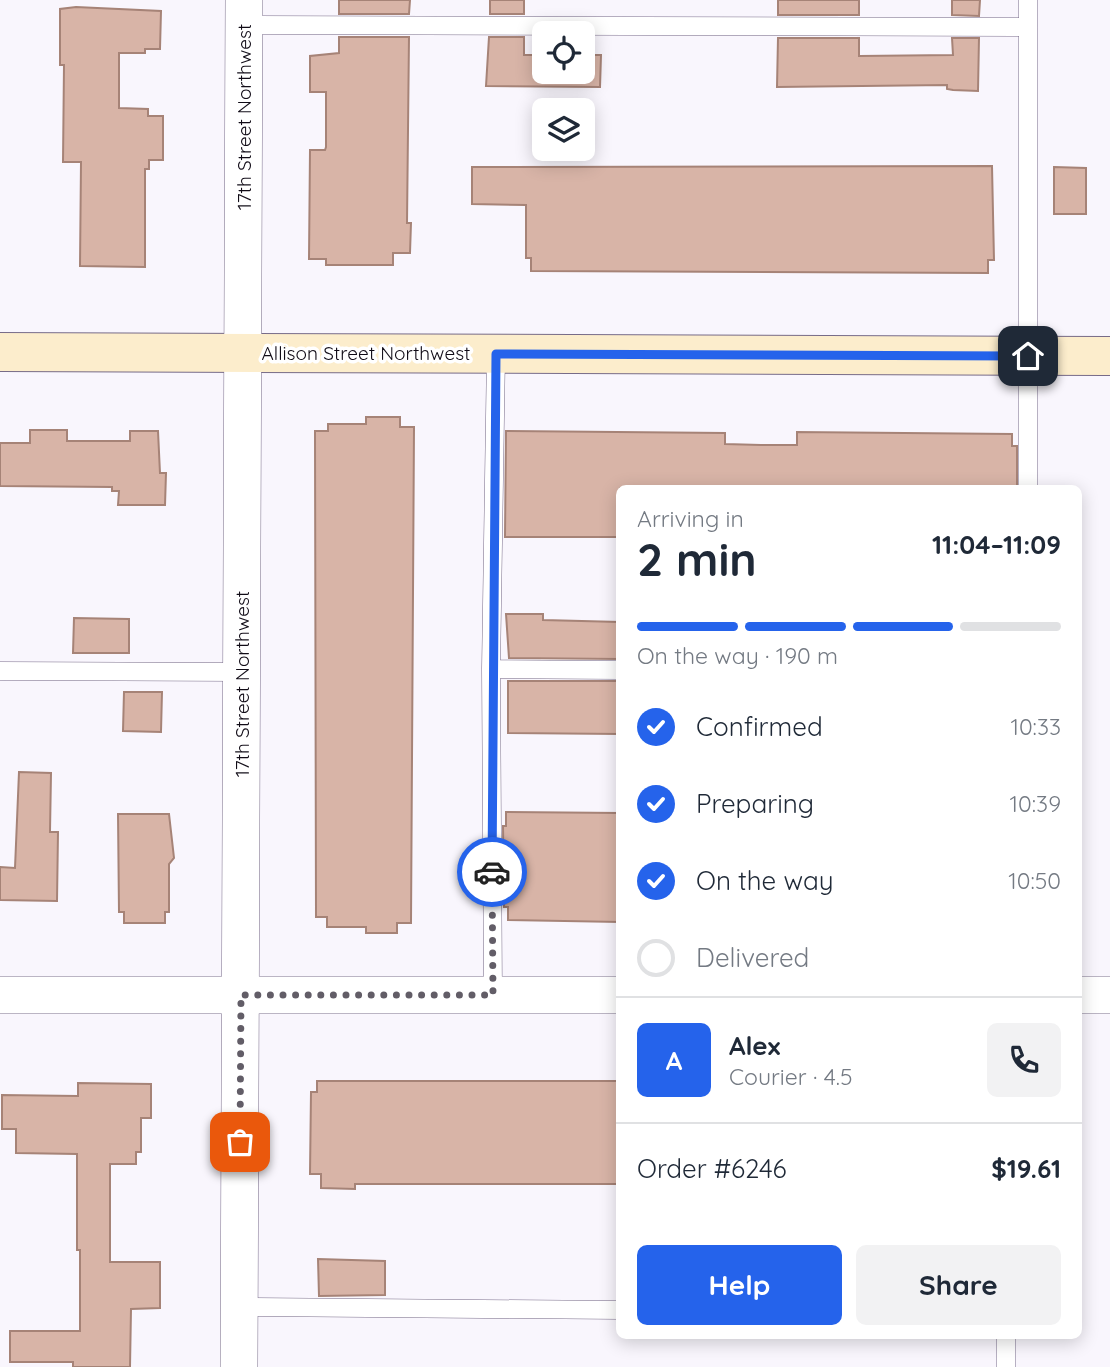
<!DOCTYPE html>
<html lang="en">
<head>
<meta charset="utf-8">
<style>
	:root { --surface:#fff; --page:#f2f2f3; --text:#1f2937; --muted:#747a83; --line:#e0e1e3; --accent:#2563eb }
	body { margin:0; font-family:Quicksand,sans-serif; background:var(--page); color:var(--text); height:100vh; display:flex; flex-direction:column; font-size:26px; white-space:nowrap }
	* { box-sizing:border-box; margin:0 }
	p { font-size:23px; color:var(--muted) }
	.icon { flex:none; width:38px; height:38px; fill:none; stroke:currentColor; stroke-width:2; stroke-linecap:round; stroke-linejoin:round }
	.map { position:relative; flex:1; overflow:hidden }
	.sheet { position:absolute; left:616px; top:485px; width:466px; height:854px; display:flex; flex-direction:column; background:var(--surface); border-radius:10px; box-shadow:0 4px 18px #0003 }
	.sheet>* { flex:none }
	.tools { position:absolute; left:532px; top:21px; display:grid; gap:14px }
	.tools a { display:grid; place-items:center; width:63px; height:63px; border-radius:10px; background:var(--surface); box-shadow:0 4px 18px #0003; font-size:35px }
	.pin { position:absolute; display:grid; place-items:center; width:60px; height:60px; color:#fff; margin:-30px; border-radius:14px; box-shadow:0 4px 10px #0006 }
	.courier { position:absolute; display:grid; place-items:center; width:70px; height:70px; margin:-35px; border:5px solid #2563eb; border-radius:50%; background:#fff; color:#222; box-shadow:0 2px 9px #0007 }
	.summary em { font-style:normal; font-weight:700 }
	.summary div { display:flex; flex-direction:column-reverse }
	.summary { display:flex; align-items:center; justify-content:space-between; height:119px; padding:0 21px }
	h1 { font-size:46px; font-weight:700; line-height:52px }
	.bar { display:grid; grid-template-columns:repeat(4,1fr); gap:10px 7px; align-content:center; height:84px; padding:0 21px }
	.bar i { height:9px; border-radius:5px; background:var(--line) }
	.bar .on { background:var(--accent) }
	.bar p { grid-column:span 4 }
	.line { display:flex; align-items:center; gap:18px; padding:0 21px; border-top:2px solid var(--line) }
	.line div { flex:1 }
	.round { display:grid; place-items:center; flex:none; width:74px; height:74px; border-radius:10px; background:var(--page) }
	ol { padding:0 21px; list-style:none }
	li { display:flex; align-items:center; gap:21px; height:77px }
	li p { margin-inline-start:auto }
	li .icon { padding:7px; border-radius:50%; background:var(--accent); color:#fff; stroke-width:4 }
	li:last-child { color:var(--muted) }
	li i { width:38px; height:38px; border:4px solid var(--line); border-radius:50% }
	.primary-button { display:flex; gap:14px; margin-top:auto; padding:14px 21px }
	.primary-button a { flex:1; height:80px; border-radius:10px; background:var(--accent); color:#fff; font-size:28px; font-weight:700; line-height:80px; text-align:center }
	.primary-button a+a { background:var(--page); color:var(--text) }
	.map>svg:first-child { display:block }
	.building { fill:#d8b4a7; stroke:#a68377; stroke-width:2 }
	.lines { fill:none; stroke-linecap:round; stroke-linejoin:round }
	.lane-casing { stroke:#776b88; stroke-width:19 }
	.street-casing { stroke:#776b88; stroke-width:38 }
	.secondary-casing { stroke:#776b88; stroke-width:40 }
	.lane { stroke:#fff; stroke-width:18 }
	.street { stroke:#fff; stroke-width:37 }
	.secondary { stroke:#fcedcc; stroke-width:38 }
	.done { stroke:#625d67; stroke-width:7; stroke-dasharray:0 12.6 }
	.route { stroke:#2563eb; stroke-width:9 }
	.labels { text-anchor:middle; stroke-width:7; stroke-linejoin:round; paint-order:stroke }
	.street-label { font-size:19px; fill:#100b16; stroke:#fff }
</style>
</head>
<body>
<div class="map">
<svg width="1110" height="1367" viewBox="0 0 1110 1367">
	<rect width="100%" height="100%" fill="#f9f6fd"/>
	<path class="building" d="M339,0h71l-1,14h-70z
		M490,0h34v14h-34z
		M778,0h81v15h-81z
		M952,0h28l-1,16 -27,-1z
		M76,7l85,4 -1,38h-15v4h-26v55l29,1v7h15v44h-14v9h-4v98l-65,-1 1,-104h-18l1,-97h-4v-56z
		M339,37h70l-2,186h4l-1,30h-17v12h-67v-6h-17l1,-109h15l1,-3v-55h-16v-36l29,-3z
		M489,37h35v18h20v17h39v-17h18l-1,32 -114,-1z
		M778,38h81v18l94,-1 -1,-17h27l-1,53 -25,-1 -6,-1v-4l-170,2z
		M992,166l2,94h-6v13l-457,-2v-13h-5v-53l-54,-1v-37z
		M1054,167l32,1v46h-32z
		M366,417h34v10h14l-3,496h-14v10h-31v-6h-39v-10h-11l-1,-486h13v-7h38z
		M30,430h37v11h63v-10h28l2,42h6l-1,32h-47l1,-14h-7v-4l-112,-1v-43h30z
		M506,431l219,2v11l36,1h36v-13l215,2v12h5v42h-397v49h-115z
		M506,614h37v6l77,2v37l-111,-1z
		M74,618l55,1v34h-56z
		M508,681h112v53l-112,-1z
		M124,692h38l-1,40 -38,-1z
		M19,772l32,1 -1,59h8l-1,69 -57,-1v-33l15,1z
		M506,812l114,1v109l-112,-2v-13h-4l-1,-81h3z
		M118,814h51l5,44 -5,6v48h-4v11h-41v-11h-5z
		M317,1081h303v103h-265v5l-34,-1v-14h-11l1,-82h6z
		M78,1083l73,1v34h-10v34h-5v12h-26v98h50v46l-29,1 -1,58h-57v-5h-63v-31h70v-81h-3v-96l-61,-1v-24h-14v-34l76,1z
		M318,1259l67,2v34l-66,1z"/>
	<g class="lines">
		<defs>
			<path id="lane" d="M1028,0v488
				M244,25l784,2
				M496,354l-5,315 129,1
				M491,669l2,326
				M0,671l242,1
				M239,1307l381,3
				M1006,1367v-32"/>
			<path id="street" d="M0,995h620
				M1078,995h32
				M239,1367l5,-1367"/>
			<path id="secondary" d="M0,352l1110,4"/>
		</defs>
		<use href="#lane" class="lane-casing"/>
		<use href="#street" class="street-casing"/>
		<use href="#secondary" class="secondary-casing"/>
		<use href="#lane" class="lane"/>
		<use href="#street" class="street"/>
		<use href="#secondary" class="secondary"/>
	</g>
	<g class="lines">
		<path class="done" d="M240,1142l1,-147h252l-1,-123"/>
		<path class="route" d="M492,872l4,-518 532,2"/>
	</g>
	<g class="labels">
		<g class="street-label">
			<text transform="translate(244 117) rotate(-90)" y="7">17th Street Northwest</text>
			<text x="366" y="360">Allison Street Northwest</text>
			<text transform="translate(242 684) rotate(-90)" y="7">17th Street Northwest</text>
		</g>
	</g>
</svg>
<div class="tools">
<a><svg class="icon" aria-label="locate" viewBox="0 0 24 24"><circle cx="12" cy="12" r="6"/><path d="M12 2v4M12 18v4M2 12h4M18 12h4"/></svg></a>
<a><svg class="icon" aria-label="layers" viewBox="0 0 24 24"><path d="M12 4l9 5-9 5-9-5zM3 14l9 5 9-5"/></svg></a>
</div>
<div class="pin" style="left:240px;top:1142px;background:#ea580c"><svg class="icon" aria-label="bag" viewBox="0 0 24 24"><path d="M5 8h14l-1 12H6zM9 8a3 3 0 0 1 6 0"/></svg></div>
<div class="pin" style="left:1028px;top:356px;background:#1f2937"><svg class="icon" aria-label="home" viewBox="0 0 24 24"><path d="M3 11l9-7 9 7M6 9v11h12V9"/></svg></div>
<div class="courier" style="left:492px;top:872px"><svg class="icon" aria-label="car" viewBox="0 0 24 24"><path d="M5 17H2v-5l4-1 3-4h7l3 4 3 1v5h-3M9 17h6M6 11h13"/><circle cx="7" cy="17" r="2"/><circle cx="17" cy="17" r="2"/></svg></div>
<section class="sheet">
<div class="summary"><div><h1>2 min</h1><p>Arriving in</p></div><em>11:04–11:09</em></div>
<div class="bar"><i class="on"></i><i class="on"></i><i class="on"></i><i></i><p>On the way · 190 m</p></div>
<ol>
<li><svg class="icon" aria-label="check" viewBox="0 0 24 24"><path d="M5 12l5 5 9-10"/></svg>Confirmed<p>10:33</p></li>
<li><svg class="icon" aria-label="check" viewBox="0 0 24 24"><path d="M5 12l5 5 9-10"/></svg>Preparing<p>10:39</p></li>
<li><svg class="icon" aria-label="check" viewBox="0 0 24 24"><path d="M5 12l5 5 9-10"/></svg>On the way<p>10:50</p></li>
<li><i></i>Delivered</li>
</ol>
<div class="line" style="height:126px"><b class="round" style="background:var(--accent);color:#fff">A</b><div><b>Alex</b><p>Courier · 4.5</p></div><a class="round"><svg class="icon" aria-label="phone" viewBox="0 0 24 24"><path d="M5 4h4l2 5-3 2q2 4 5 5l2-3 5 2v4C11 20 4 13 5 4z"/></svg></a></div>
<div class="line" style="height:91px"><div>Order #6246</div><b>$19.61</b></div>
<div class="primary-button"><a>Help</a><a>Share</a></div>
</section>
</div>
</body>
</html>
